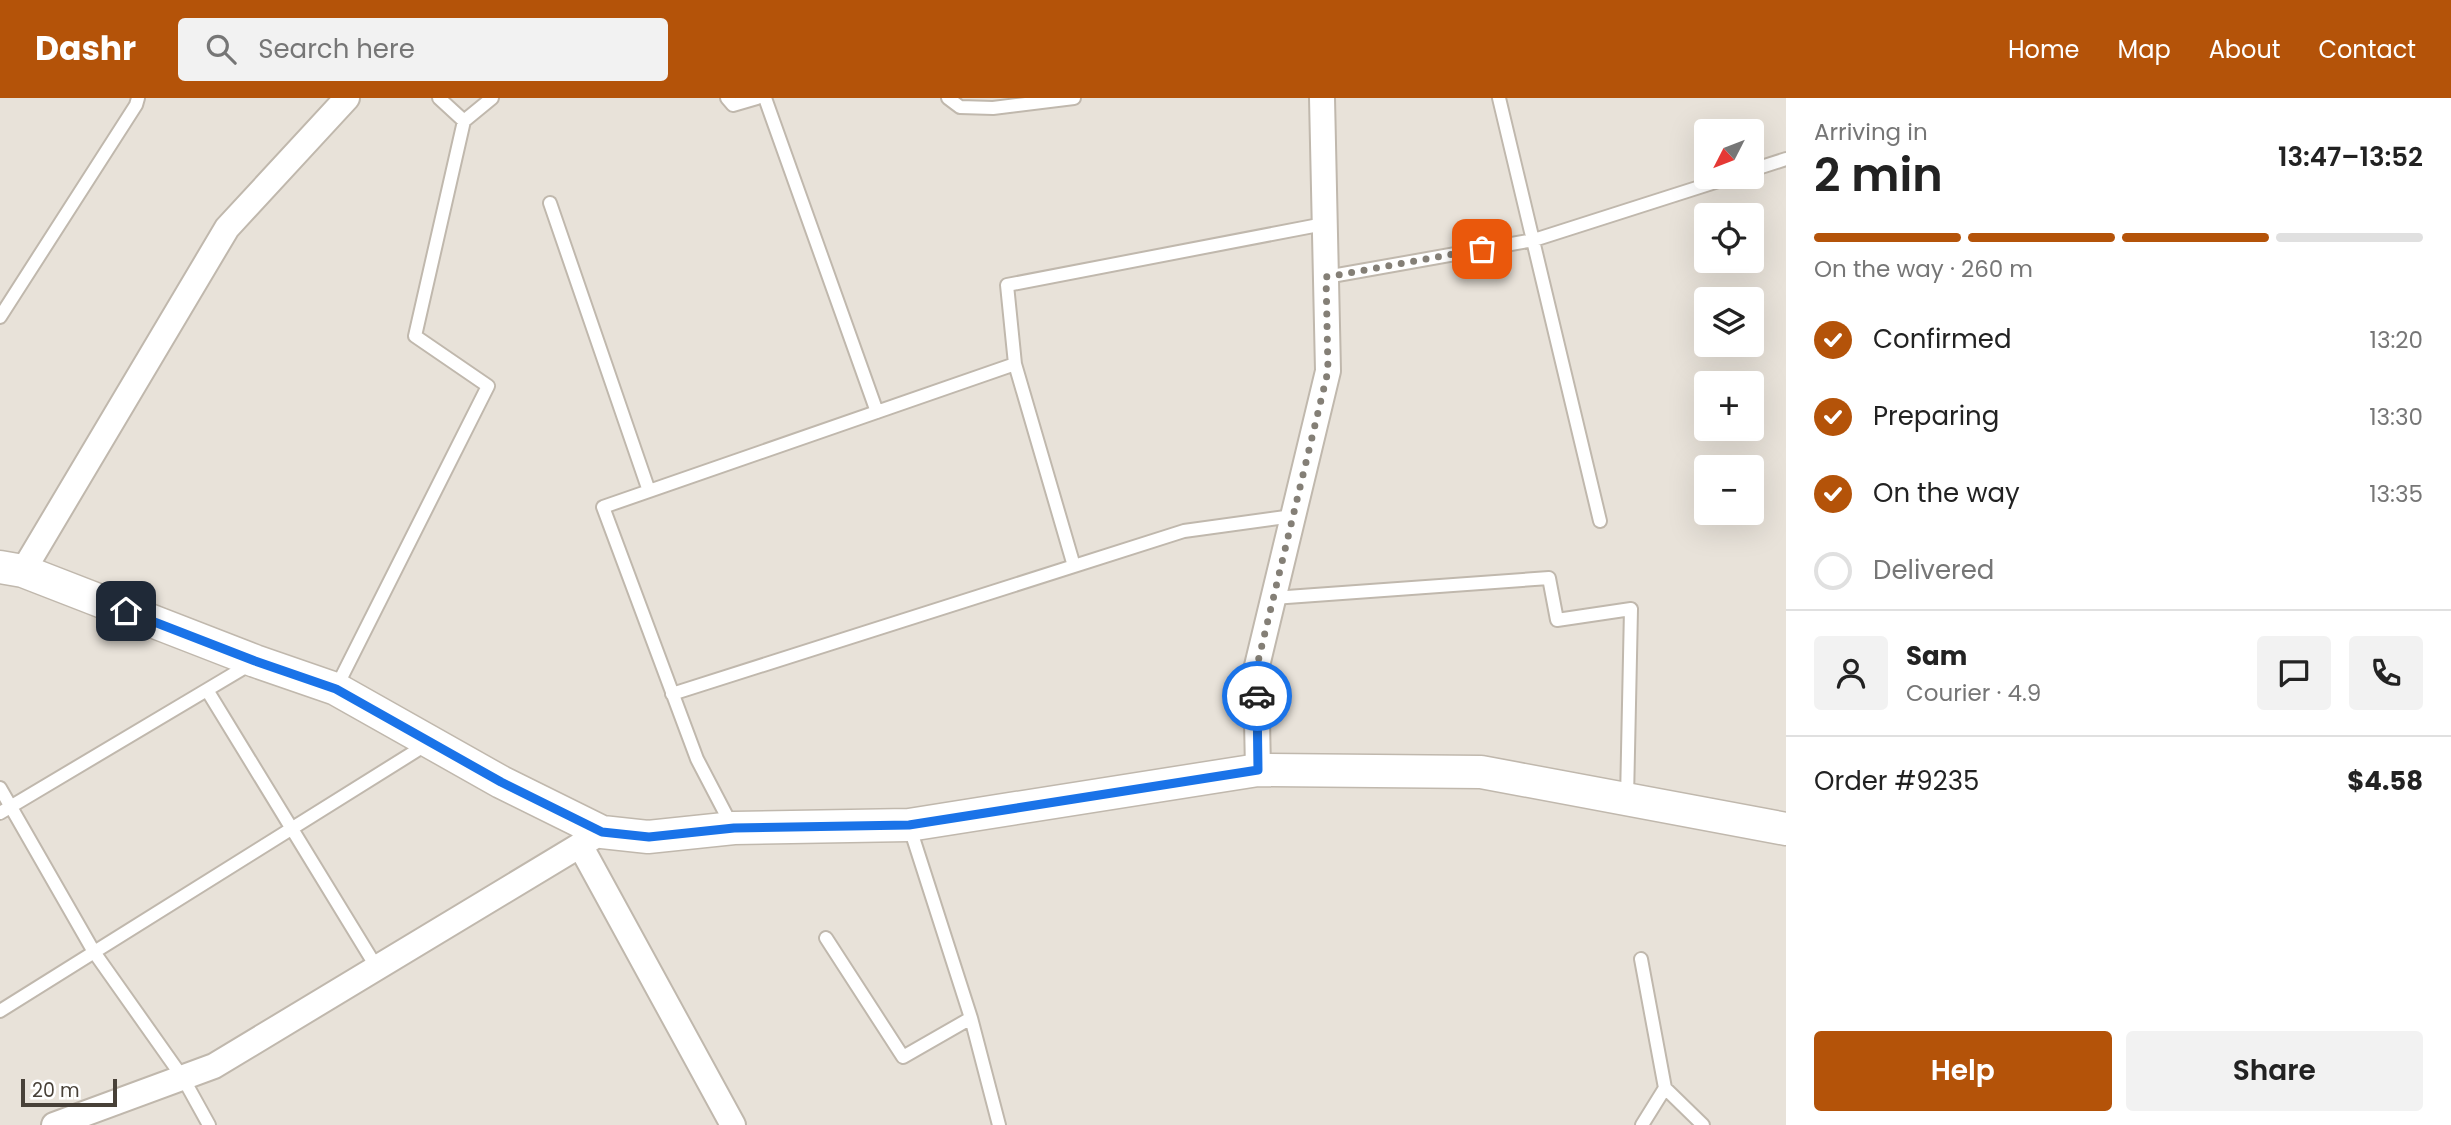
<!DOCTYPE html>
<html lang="en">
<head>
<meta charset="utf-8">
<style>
	:root { --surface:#fff; --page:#f2f2f2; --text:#222; --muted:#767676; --line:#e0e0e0; --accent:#b45309 }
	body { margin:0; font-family:Poppins,sans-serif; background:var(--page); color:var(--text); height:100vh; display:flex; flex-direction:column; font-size:26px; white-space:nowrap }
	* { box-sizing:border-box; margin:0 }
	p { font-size:23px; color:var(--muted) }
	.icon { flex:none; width:38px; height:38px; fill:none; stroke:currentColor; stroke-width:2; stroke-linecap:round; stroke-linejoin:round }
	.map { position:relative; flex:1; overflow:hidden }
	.sheet { display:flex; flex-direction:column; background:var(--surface); width:665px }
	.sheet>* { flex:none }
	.needle { width:46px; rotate:228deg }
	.tools { position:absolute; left:1694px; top:21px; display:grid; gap:14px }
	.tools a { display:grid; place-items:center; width:70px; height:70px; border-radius:7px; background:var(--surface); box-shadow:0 7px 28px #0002; font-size:35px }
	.scale { position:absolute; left:21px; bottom:18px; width:96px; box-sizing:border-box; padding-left:7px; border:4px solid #484138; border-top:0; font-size:19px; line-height:24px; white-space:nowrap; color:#484138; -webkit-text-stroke:5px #fff; paint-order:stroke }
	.pin { position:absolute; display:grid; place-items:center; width:60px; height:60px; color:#fff; margin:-30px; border-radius:14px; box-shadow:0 4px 10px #0006 }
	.courier { position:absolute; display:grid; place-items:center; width:70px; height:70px; margin:-35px; border:5px solid #1a73e8; border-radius:50%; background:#fff; color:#222; box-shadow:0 2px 9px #0007 }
	.summary em { font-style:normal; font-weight:600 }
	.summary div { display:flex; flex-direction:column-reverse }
	.summary { display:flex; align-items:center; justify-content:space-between; height:119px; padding:0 28px }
	h1 { font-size:46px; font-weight:600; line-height:52px }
	.bar { display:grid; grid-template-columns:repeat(4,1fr); gap:10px 7px; align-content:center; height:84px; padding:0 28px }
	.bar i { height:9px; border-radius:5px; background:var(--line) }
	.bar .on { background:var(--accent) }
	.bar p { grid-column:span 4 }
	.line { display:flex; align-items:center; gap:18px; padding:0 28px; border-top:2px solid var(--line) }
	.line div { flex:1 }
	.round { display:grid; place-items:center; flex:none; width:74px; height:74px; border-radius:7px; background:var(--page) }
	ol { padding:0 28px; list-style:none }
	li { display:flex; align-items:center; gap:21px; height:77px }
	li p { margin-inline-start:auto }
	li .icon { padding:7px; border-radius:50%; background:var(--accent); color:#fff; stroke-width:4 }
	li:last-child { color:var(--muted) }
	li i { width:38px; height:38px; border:4px solid var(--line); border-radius:50% }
	.cta { display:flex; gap:14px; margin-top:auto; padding:14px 28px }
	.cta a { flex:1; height:80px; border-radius:7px; background:var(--accent); color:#fff; font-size:28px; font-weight:600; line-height:80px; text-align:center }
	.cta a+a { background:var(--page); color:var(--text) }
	header { display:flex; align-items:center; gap:42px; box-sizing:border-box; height:98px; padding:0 35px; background:var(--accent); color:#fff }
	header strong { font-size:33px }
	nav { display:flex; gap:38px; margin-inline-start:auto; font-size:24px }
	.search { width:490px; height:63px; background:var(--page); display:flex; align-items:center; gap:18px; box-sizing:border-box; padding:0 24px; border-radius:7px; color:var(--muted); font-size:26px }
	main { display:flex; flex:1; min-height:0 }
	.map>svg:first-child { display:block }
	.residential { fill:#e8e2d9; fill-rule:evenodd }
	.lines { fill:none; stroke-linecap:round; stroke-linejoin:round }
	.service-casing { stroke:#c0b8ad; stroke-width:16 }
	.minor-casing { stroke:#c0b8ad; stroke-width:28 }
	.tertiary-casing { stroke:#c0b8ad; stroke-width:35 }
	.service { stroke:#fff; stroke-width:12 }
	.minor { stroke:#fff; stroke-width:24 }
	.tertiary { stroke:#fff; stroke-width:32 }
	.done { stroke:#847f76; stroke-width:7; stroke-dasharray:0 12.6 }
	.route { stroke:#1a73e8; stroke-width:9 }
</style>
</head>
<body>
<header>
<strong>Dashr</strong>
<div class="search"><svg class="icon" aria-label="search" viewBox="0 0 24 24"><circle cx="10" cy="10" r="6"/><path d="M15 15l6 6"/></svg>Search here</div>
<nav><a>Home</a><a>Map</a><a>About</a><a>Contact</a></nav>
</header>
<main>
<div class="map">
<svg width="1786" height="1027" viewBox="0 0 1786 1027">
	<rect width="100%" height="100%" fill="#f4f1ea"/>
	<path class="residential" d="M0,0h1786v1027h-1786zM1706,33h46v46h-46zM1706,117h46v46h-46zM1706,201h46v46h-46zM1706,285h46v46h-46zM1706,369h46v46h-46z"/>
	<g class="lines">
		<defs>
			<path id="service" d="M439,0l25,23
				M727,0l6,7 24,-7
				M765,0l112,314
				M948,0l12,9 33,1 81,-10
				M1499,0l101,423
				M1752,72l34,-11
				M550,105l99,288
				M1326,179l208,-37 197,-63
				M0,219l136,-212 2,-7
				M1015,266l59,202
				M1273,500l276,-20 8,42 74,-11 -4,190
				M336,590l152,-302 -73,-50 49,-215 28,-23
				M207,592l170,278
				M672,596l512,-163 109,-15
				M0,690l94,164 89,126 26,47
				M0,715l252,-150
				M909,727l62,193 28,107
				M733,730l-36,-69 -94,-252 412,-143 -8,-79 317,-61
				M826,840l77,119 68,-39
				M1641,861l24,129 -23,37
				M0,913l427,-267
				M1665,990l38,37"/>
			<path id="minor" d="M23,473l204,-343 120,-130
				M1258,672l-2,-100 72,-299 -6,-273
				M580,747l153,280
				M54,1027l160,-59 388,-234"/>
			<path id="tertiary" d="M0,469l23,4 232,90 81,28 165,93 101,50 46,5 86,-9 175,-3 349,-55 223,2 305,57"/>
		</defs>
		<use href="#service" class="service-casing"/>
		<use href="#minor" class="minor-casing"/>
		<use href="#tertiary" class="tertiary-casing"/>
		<use href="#service" class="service"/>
		<use href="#minor" class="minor"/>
		<use href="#tertiary" class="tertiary"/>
	</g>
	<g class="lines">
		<path class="done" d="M1257,598l-1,-26 72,-299 -2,-94 156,-28"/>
		<path class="route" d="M126,513l129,50 81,28 165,93 101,50 47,5 85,-9 175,-3 349,-55 -1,-74"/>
	</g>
</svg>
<div class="tools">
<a><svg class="needle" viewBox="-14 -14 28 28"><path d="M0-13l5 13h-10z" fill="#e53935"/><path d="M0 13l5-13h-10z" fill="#767676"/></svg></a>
<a><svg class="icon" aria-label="locate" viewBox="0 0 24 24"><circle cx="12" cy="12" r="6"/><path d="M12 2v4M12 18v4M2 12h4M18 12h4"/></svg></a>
<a><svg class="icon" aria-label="layers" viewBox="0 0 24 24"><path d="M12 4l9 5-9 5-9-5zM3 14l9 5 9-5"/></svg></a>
<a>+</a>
<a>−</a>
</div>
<div class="scale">20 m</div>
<div class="pin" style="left:1482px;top:151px;background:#ea580c"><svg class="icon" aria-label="bag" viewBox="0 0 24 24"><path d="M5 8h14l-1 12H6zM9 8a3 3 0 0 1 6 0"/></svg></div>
<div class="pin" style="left:126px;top:513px;background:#1f2937"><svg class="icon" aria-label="home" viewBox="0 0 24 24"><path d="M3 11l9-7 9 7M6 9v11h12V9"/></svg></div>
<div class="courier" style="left:1257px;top:598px"><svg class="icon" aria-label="car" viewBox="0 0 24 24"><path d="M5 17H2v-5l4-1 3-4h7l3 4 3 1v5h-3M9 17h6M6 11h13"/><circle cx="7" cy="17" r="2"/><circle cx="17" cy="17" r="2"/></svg></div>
</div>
<section class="sheet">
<div class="summary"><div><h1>2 min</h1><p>Arriving in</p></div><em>13:47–13:52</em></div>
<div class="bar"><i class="on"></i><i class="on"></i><i class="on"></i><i></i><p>On the way · 260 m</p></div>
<ol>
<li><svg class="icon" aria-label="check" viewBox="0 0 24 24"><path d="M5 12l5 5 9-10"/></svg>Confirmed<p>13:20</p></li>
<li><svg class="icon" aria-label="check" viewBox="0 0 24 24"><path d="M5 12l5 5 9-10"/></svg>Preparing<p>13:30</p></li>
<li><svg class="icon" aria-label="check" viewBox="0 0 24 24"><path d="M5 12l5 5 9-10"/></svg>On the way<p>13:35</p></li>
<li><i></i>Delivered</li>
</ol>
<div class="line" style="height:126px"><a class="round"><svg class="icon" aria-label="person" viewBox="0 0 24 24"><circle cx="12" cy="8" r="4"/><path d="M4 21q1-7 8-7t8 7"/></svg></a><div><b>Sam</b><p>Courier · 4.9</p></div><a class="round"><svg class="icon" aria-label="chat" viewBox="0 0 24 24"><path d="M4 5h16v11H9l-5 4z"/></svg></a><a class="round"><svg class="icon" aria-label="phone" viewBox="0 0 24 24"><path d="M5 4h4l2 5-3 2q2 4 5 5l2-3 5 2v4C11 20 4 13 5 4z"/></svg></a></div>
<div class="line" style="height:91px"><div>Order #9235</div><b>$4.58</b></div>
<div class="cta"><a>Help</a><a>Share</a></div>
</section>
</main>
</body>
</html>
